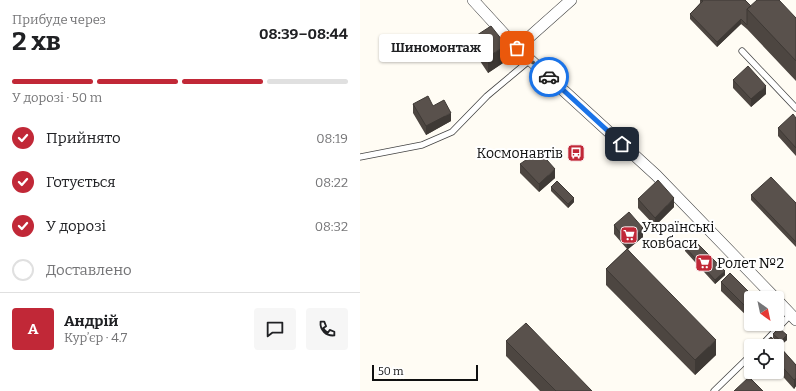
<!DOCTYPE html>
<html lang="uk">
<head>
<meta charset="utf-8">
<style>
	:root { --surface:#fff; --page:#f6f6f6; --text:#202124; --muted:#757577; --line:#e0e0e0; --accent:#c12837 }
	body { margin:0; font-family:Bitter,serif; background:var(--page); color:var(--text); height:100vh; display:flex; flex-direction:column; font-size:15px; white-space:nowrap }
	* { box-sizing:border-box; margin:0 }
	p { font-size:13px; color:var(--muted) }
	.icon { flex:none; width:22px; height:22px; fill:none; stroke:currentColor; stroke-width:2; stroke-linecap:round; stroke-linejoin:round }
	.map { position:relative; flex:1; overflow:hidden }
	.drawer { display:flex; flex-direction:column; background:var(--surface); width:360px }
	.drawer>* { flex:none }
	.needle { width:26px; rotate:147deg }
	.buttons { position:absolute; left:384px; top:291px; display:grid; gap:8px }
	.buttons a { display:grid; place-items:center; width:40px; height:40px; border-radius:4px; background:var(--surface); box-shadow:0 1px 3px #0004; font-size:20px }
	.scale { position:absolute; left:12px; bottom:10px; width:106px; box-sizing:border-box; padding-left:4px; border:2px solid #101010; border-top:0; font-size:11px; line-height:14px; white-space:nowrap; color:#101010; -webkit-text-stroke:3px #fff; paint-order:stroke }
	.pin { position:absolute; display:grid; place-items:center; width:34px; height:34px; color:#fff; margin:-17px; border-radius:8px; box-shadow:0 2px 6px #0006 }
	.courier { position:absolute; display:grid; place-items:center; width:40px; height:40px; margin:-20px; border:3px solid #1a73e8; border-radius:50%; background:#fff; color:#222; box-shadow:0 1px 5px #0007 }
	.bubble { position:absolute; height:28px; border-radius:4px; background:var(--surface); box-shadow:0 1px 3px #0004; font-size:13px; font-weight:700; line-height:28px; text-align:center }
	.headline em { font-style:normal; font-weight:700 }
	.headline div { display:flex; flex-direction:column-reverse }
	.headline { display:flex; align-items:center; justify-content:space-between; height:68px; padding:0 12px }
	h1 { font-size:26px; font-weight:700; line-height:30px }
	.bar { display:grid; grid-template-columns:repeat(4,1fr); gap:6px 4px; align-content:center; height:48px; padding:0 12px }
	.bar i { height:5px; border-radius:3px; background:var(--line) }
	.bar .active { background:var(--accent) }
	.bar p { grid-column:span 4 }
	.line { display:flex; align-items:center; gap:10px; padding:0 12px; border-top:1px solid var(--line) }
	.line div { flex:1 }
	.round { display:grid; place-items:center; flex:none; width:42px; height:42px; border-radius:4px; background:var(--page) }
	ol { padding:0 12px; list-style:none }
	li { display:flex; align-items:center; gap:12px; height:44px }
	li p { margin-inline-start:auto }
	li .icon { padding:4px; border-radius:50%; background:var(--accent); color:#fff; stroke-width:4 }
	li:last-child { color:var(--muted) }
	li i { width:22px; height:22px; border:2px solid var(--line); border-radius:50% }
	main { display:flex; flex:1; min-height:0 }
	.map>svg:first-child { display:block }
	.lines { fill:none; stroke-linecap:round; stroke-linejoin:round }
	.service-casing { stroke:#434343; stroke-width:7 }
	.minor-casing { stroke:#434343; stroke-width:12 }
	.service { stroke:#fff; stroke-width:5.5 }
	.minor { stroke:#fff; stroke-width:11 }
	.wall { fill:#4d4641 }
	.shaded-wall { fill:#3e3935 }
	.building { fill:#59514c; stroke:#3e3935 }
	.done { stroke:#646360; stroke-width:4; stroke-dasharray:0 7.2 }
	.route { stroke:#1a73e8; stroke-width:5 }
	.labels { text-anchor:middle; stroke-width:4; stroke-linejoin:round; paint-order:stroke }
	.poi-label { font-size:14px; fill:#101010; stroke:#fff; text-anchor:start }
</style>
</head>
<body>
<main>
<section class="drawer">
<div class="headline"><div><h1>2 хв</h1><p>Прибуде через</p></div><em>08:39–08:44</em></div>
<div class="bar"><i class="active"></i><i class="active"></i><i class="active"></i><i></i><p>У дорозі · 50 m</p></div>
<ol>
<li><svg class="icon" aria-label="check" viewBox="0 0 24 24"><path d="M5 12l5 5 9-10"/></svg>Прийнято<p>08:19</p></li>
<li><svg class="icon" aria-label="check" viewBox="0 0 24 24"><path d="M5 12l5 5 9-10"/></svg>Готується<p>08:22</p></li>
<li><svg class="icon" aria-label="check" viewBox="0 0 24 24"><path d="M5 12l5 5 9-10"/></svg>У дорозі<p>08:32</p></li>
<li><i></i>Доставлено</li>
</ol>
<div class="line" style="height:72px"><b class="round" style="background:var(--accent);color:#fff">А</b><div><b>Андрій</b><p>Кур’єр · 4.7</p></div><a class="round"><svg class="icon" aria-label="chat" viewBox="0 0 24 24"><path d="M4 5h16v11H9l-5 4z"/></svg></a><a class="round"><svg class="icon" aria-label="phone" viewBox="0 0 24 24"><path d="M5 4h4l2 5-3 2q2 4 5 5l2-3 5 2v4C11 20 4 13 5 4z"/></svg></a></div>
</section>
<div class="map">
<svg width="436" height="391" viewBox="0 0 436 391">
	<rect width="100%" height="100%" fill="#fffcf4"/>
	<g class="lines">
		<defs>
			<path id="service" d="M382,51l54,57
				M0,157l62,-12 30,-13 35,-36 43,-36
				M401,346l30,-32
				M354,391l37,-36"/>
			<path id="minor" d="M113,0l44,48 139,127 119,123
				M157,48l54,-48
				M417,300l19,20"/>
		</defs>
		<use href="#service" class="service-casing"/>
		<use href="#minor" class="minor-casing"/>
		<use href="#service" class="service"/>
		<use href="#minor" class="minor"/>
	</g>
	<path class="wall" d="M340,0h45l6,6 45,12v63l-49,-52 -6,-5 -24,23 -27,-28v-5l10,-11z
		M114,37l32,24 -18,12 -14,-21z
		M373,80l33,14 -15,13 -18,-19z
		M53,104l20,2 18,15 -25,14 -13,-22z
		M436,118v38l-18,-20v-8z
		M160,164l35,14 -16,14 -19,-19z
		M191,187l23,15 -6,6 -17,-17z
		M391,195l45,8v44l-45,-47z
		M278,199l36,8 -19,19 -17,-18z
		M254,225l29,12 -15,12 88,106 -21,20 -89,-90v-16l21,-20 -13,-15z
		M325,247l40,28 -10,9 -30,-33z
		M361,282l30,16v22l-30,-29z
		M413,334l14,6 -6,5 -8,-7z
		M411,337l25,28v21l-2,3 -17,-19v-24h-15v-1z
		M146,341l86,50h-52l-34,-35z"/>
	<path class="shaded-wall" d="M381,19v5l-24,23v-5z
		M146,45v16l-18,12v-16z
		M406,86v8l-15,13v-8z
		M91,113v8l-25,14v-9z
		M195,169v9l-16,14v-8z
		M214,198v4l-6,6v-4z
		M314,198v9l-19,19v-8z
		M283,228v9l-16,13v-8z
		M365,271v4l-10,9v-4z
		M427,335v5l-6,5v-4z
		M356,340v15l-21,20v-15z
		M436,378v8l-2,3v-9z"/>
	<path class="building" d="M341,0h44l6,6 -4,3v16l-6,-6 -24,23 -27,-28 13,-13z
		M397,0h22l17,18v43l-49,-52z
		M131,26l15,19 -18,12 -14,-20z
		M388,66l18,20 -15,13 -18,-19z
		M68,96l5,10 11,-6 7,13 -25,13 -13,-22z
		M433,114l3,4v30l-18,-20z
		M179,151l16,18 -16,15 -19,-20z
		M411,177l25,26v39l-45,-47z
		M298,180l16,18 -19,20 -17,-19z
		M197,181l17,17 -6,6 -17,-17z
		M269,212l14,16 -16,14 -13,-17z
		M333,239l32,32 -10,9 -30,-33z
		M267,249l89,91 -21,20 -89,-91z
		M370,273l25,25h-4v14l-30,-30z
		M166,323l66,68h-36l-50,-50z
		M419,328l8,7 -6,6 -8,-7z
		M411,337l25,28v13l-2,2 -17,-19v-15h-13l-2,-1z
		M389,377l14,14h-29z"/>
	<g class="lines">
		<path class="done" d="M157,48l32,29"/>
		<path class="route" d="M189,77l73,67"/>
	</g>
	<defs>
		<symbol id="bus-square" viewBox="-11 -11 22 22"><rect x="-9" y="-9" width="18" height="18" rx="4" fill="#c12837" stroke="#fff"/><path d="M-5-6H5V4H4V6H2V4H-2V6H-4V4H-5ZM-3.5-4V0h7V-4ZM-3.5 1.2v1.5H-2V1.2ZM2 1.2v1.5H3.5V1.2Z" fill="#fff"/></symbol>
		<symbol id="supermarket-square" viewBox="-11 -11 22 22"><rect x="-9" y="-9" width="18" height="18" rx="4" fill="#c12837" stroke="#fff"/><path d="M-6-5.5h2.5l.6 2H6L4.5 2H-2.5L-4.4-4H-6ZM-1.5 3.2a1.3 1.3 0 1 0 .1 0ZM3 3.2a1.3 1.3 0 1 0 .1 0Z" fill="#fff"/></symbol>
	</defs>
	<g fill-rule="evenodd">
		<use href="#bus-square" x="206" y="143" width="20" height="20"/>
		<use href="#supermarket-square" x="259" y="225" width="20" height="20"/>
		<use href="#supermarket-square" x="334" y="253" width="20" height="20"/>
	</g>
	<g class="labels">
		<g class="poi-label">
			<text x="203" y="158" text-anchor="end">Космонавтів</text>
			<text x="282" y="232">Українські<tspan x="282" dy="16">ковбаси</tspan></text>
			<text x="357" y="268">Ролет №2</text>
		</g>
	</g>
</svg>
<div class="buttons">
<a><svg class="needle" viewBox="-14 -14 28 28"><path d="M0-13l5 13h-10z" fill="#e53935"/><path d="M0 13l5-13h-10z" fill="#757577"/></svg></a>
<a><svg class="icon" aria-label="locate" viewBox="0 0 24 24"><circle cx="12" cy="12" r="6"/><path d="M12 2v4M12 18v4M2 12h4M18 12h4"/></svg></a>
</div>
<div class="scale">50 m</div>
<div class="pin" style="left:157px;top:48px;background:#ea580c"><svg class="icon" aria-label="bag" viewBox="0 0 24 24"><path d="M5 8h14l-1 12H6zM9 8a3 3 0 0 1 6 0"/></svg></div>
<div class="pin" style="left:262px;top:144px;background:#1f2937"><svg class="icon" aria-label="home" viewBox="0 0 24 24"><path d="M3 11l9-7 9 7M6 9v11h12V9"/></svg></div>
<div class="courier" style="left:189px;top:77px"><svg class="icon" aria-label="car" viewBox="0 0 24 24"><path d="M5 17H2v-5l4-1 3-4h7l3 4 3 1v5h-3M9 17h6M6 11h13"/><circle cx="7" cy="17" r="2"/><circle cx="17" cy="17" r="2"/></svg></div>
<div class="bubble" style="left:19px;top:34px;width:114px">Шиномонтаж</div>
</div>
</main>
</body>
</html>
